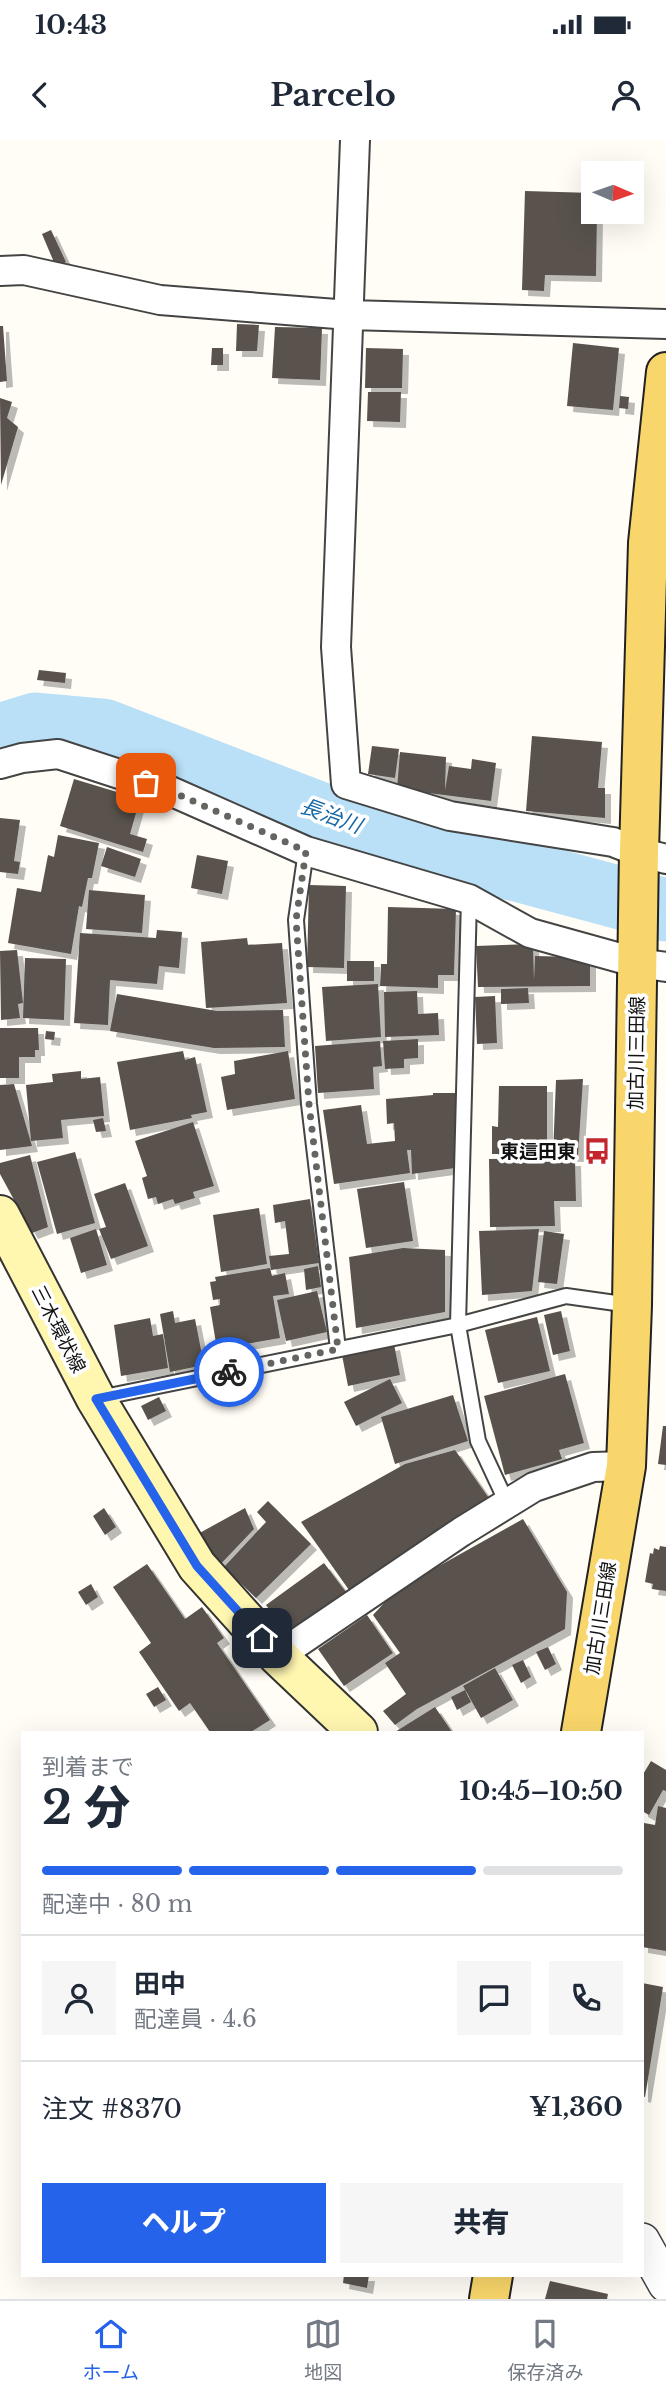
<!DOCTYPE html>
<html lang="ja">
<head>
<meta charset="utf-8">
<style>
	:root { --surface:#fff; --page:#f6f6f7; --text:#1f2937; --muted:#747a83; --line:#e0e1e3; --accent:#2563eb }
	body { margin:0; font-family:"Libre Baskerville","Noto Sans JP",serif; background:var(--page); color:var(--text); height:100vh; display:flex; flex-direction:column; font-size:26px; white-space:nowrap }
	* { box-sizing:border-box; margin:0 }
	p { font-size:23px; color:var(--muted) }
	.icon { flex:none; width:38px; height:38px; fill:none; stroke:currentColor; stroke-width:2; stroke-linecap:round; stroke-linejoin:round }
	.map { position:relative; flex:1; overflow:hidden }
	.sheet { position:absolute; left:21px; top:1591px; width:623px; height:546px; display:flex; flex-direction:column; background:var(--surface); border-radius:0px; box-shadow:0 7px 28px #0002 }
	.sheet>* { flex:none }
	.needle { width:46px; rotate:92deg }
	.tools { position:absolute; left:581px; top:21px; display:grid; gap:14px }
	.tools a { display:grid; place-items:center; width:63px; height:63px; border-radius:0px; background:var(--surface); box-shadow:0 7px 28px #0002; font-size:35px }
	.pin { position:absolute; display:grid; place-items:center; width:60px; height:60px; color:#fff; margin:-30px; border-radius:14px; box-shadow:0 4px 10px #0006 }
	.courier { position:absolute; display:grid; place-items:center; width:70px; height:70px; margin:-35px; border:5px solid #2563eb; border-radius:50%; background:#fff; color:#222; box-shadow:0 2px 9px #0007 }
	.headline em { font-style:normal; font-weight:800 }
	.headline div { display:flex; flex-direction:column-reverse }
	.headline { display:flex; align-items:center; justify-content:space-between; height:119px; padding:0 21px }
	h1 { font-size:46px; font-weight:800; line-height:52px }
	.bar { display:grid; grid-template-columns:repeat(4,1fr); gap:10px 7px; align-content:center; height:84px; padding:0 21px }
	.bar i { height:9px; border-radius:5px; background:var(--line) }
	.bar .selected { background:var(--accent) }
	.bar p { grid-column:span 4 }
	.line { display:flex; align-items:center; gap:18px; padding:0 21px; border-top:2px solid var(--line) }
	.line div { flex:1 }
	.round { display:grid; place-items:center; flex:none; width:74px; height:74px; border-radius:0px; background:var(--page) }
	.cta { display:flex; gap:14px; margin-top:auto; padding:14px 21px }
	.cta a { flex:1; height:80px; border-radius:0px; background:var(--accent); color:#fff; font-size:28px; font-weight:800; line-height:80px; text-align:center }
	.cta a+a { background:var(--page); color:var(--text) }
	.status { display:flex; justify-content:space-between; align-items:center; height:49px; padding:0 35px; background:var(--surface); direction:ltr }
	.status svg { height:19px; fill:currentColor }
	header { display:flex; justify-content:space-between; align-items:center; height:91px; padding:0 21px; background:var(--surface); font-size:32px; font-weight:800 }
	.menu { display:flex; justify-content:space-around; align-items:center; height:98px; border-top:2px solid var(--line); background:var(--surface); font-size:19px; color:var(--muted) }
	.menu a { display:grid; justify-items:center; gap:4px }
	.menu .selected { color:var(--accent) }
	.map>svg:first-child { display:block }
	.lines { fill:none; stroke-linecap:round; stroke-linejoin:round }
	.river { stroke:#b9e0f7; stroke-width:63 }
	.building { fill:#5a524d; filter:url(#shadow) }
	.service-casing { stroke:#444; stroke-width:18 }
	.minor-casing { stroke:#444; stroke-width:32 }
	.tertiary-casing { stroke:#444; stroke-width:38 }
	.secondary-casing { stroke:#333; stroke-width:42 }
	.primary-casing { stroke:#222; stroke-width:42 }
	.service { stroke:#fff; stroke-width:14 }
	.minor { stroke:#fff; stroke-width:28 }
	.tertiary { stroke:#fff; stroke-width:35 }
	.secondary { stroke:#fff6b0; stroke-width:38 }
	.primary { stroke:#f9d66b; stroke-width:38 }
	.done { stroke:#646461; stroke-width:7; stroke-dasharray:0 12.6 }
	.route { stroke:#2563eb; stroke-width:9 }
	.labels { text-anchor:middle; stroke-width:7; stroke-linejoin:round; paint-order:stroke }
	.street-label { font-size:19px; fill:#111; stroke:#fff }
	.poi-label { font-size:19px; font-weight:bold; fill:#111; stroke:#fff; text-anchor:end }
	.water-label { font-size:21px; font-style:italic; fill:#1768a6; stroke:#fff }
</style>
</head>
<body>
<div class="status"><b>10:43</b><svg viewBox="0 0 49 12"><path d="M0 12V9h3v3zM5 12V6h3v6zM10 12V3h3v9zM15 12V0h3v12zM26 1h20v11H26zM47 4h2v5h-2z"/></svg></div>
<header><svg class="icon" aria-label="back" viewBox="0 0 24 24"><path d="M15 5l-7 7 7 7"/></svg>Parcelo<svg class="icon" aria-label="person" viewBox="0 0 24 24"><circle cx="12" cy="8" r="4"/><path d="M4 21q1-7 8-7t8 7"/></svg></header>
<div class="map">
<svg width="666" height="2159" viewBox="0 0 666 2159">
	<defs>
		<filter id="shadow"><feDropShadow dx="6" dy="6" stdDeviation="0" flood-color="#0004"/></filter>
	</defs>
	<rect width="100%" height="100%" fill="#fffdf5"/>
	<g class="lines">
		<path class="river" d="M0,595l36,-11 67,6 249,96 314,84"/>
	</g>
	<path class="building" d="M525,51l68,2v19h4l-1,64 -51,-1 -1,16 -22,-1z
		M51,90l15,32 -10,5 -14,-33z
		M237,184l22,1 -2,26h-21z
		M0,186h3l4,55 -7,1z
		M275,187l47,1 -2,52 -48,-2z
		M573,203l46,5 -6,62 -46,-4z
		M212,208h11v17h-12z
		M366,208l37,1 -1,39h-37z
		M368,252h33l-1,30 -33,-1z
		M620,256l9,1 -1,12 -9,-1z
		M0,258l12,4 -5,16 11,9 -17,58z
		M39,530l27,3 -1,10 -28,-3z
		M532,596l70,6 -4,46h7v30l-79,-7z
		M372,606l27,3 -4,29 -27,-4z
		M400,612l46,5 -1,33 4,-24 22,3 1,-10 24,4 -5,38 -94,-12z
		M74,639l66,20 -10,35 17,5 -4,13 -83,-26z
		M0,678l20,2 -6,41 6,1 -2,12 -18,-2z
		M58,695l41,8 -7,35h-4l-6,29 -3,-1 -8,48 -63,-11 9,-55 24,4 7,-37 6,2z
		M107,707l34,12 -6,18 -34,-11z
		M197,715l31,6 -6,33 -31,-6z
		M309,745l37,1 -2,82 -37,-1z
		M89,750l56,5 -3,38 -56,-4z
		M388,767l68,2 -2,66h-16v13l-58,-2 1,-22h6z
		M157,790l25,2 -3,36 -20,-2 -2,18 -47,-4 -2,45 -34,-2 6,-90 76,5z
		M247,798l1,7 34,-2 5,60 -81,5 -5,-66z
		M533,804l1,36 1,-24 41,1 14,4v25l-112,1 -2,-41z
		M17,810l6,53 -5,1 2,14 -19,2 -1,-69z
		M25,818l41,1 -2,61 -41,-2z
		M347,821h27v20h-27z
		M378,844l3,53 -55,4 -4,-54z
		M528,848l1,15 -28,1v-15z
		M417,851l1,23 20,-1 1,22 -54,2 -1,-45z
		M117,854l100,17 66,-1 2,37 -71,1 -104,-17z
		M495,856l2,47 -20,1 -2,-47z
		M0,888h38l1,22h-4v7h-16v21h-19z
		M46,891l9,1 -1,8 -9,-1z
		M418,899v19l-14,1v9l-19,1 -2,-28z
		M380,901l2,25 -9,1 1,22 -56,4 -3,-47z
		M183,911l2,9 10,-3 12,55 -16,3 1,3 -62,12 -13,-68z
		M288,911l7,48 -68,11 -6,-33 14,-3 -1,-13z
		M81,931v8l19,-2 4,39 -43,4 2,18 -32,3 -5,-56 27,-3 -1,-8z
		M583,939l-5,77 -25,-1 3,-75z
		M14,944l18,62 -32,4v-65z
		M499,946h48v68h-55v-28l6,1z
		M433,953h22v75l-43,6 -1,-24h-4l3,23 -76,11 -11,-74 38,-5 6,39 28,-3 -1,-18 -7,1 -1,-25 47,-4z
		M103,978l3,13 -10,1 -3,-12z
		M193,982l21,64 -21,6 2,6 -20,6 -2,-5 -15,5 -2,-7 -8,2 -6,-21 5,-2 -12,-35z
		M75,1012l20,71 -38,11 -20,-72z
		M30,1015l18,72 -16,6 -32,-59v-11z
		M550,1018v2h25l1,41h-22l1,25 -65,1 -1,-68z
		M404,1042l9,59 -47,7 -9,-59z
		M125,1043l23,63 -37,13 -12,-30 7,-2 -12,-33z
		M310,1059l9,64 -48,7 -2,-14 20,-2 -4,-33 -10,2 -2,-18z
		M259,1068l8,56 -46,8 -8,-57z
		M96,1089l11,36 -26,8 -11,-35z
		M539,1089l-7,62 -50,4 -3,-64z
		M544,1091l20,3 -7,50 -19,-2z
		M403,1108l42,2v62l-89,16 -7,-71z
		M318,1126l3,21 -15,3 -2,-21z
		M270,1128l2,8 13,-3 4,21 -16,2 7,42 -51,9 -1,-6 -12,2 -6,-36 10,-2v-6l-7,1 -3,-18 6,-1 -1,-4z
		M317,1151l10,41 -41,9 -9,-41z
		M173,1171l2,12 20,-4 9,46 -34,7 -10,-58z
		M561,1171l9,40 -17,4 -9,-40z
		M537,1177l13,54 -52,12 -13,-53z
		M150,1178l3,18 10,-2 5,34 -47,8 -7,-51z
		M394,1204l6,31 -52,11 -6,-31z
		M565,1234l19,69 -25,7 3,9 -57,16 -21,-79z
		M390,1239l12,24 -46,23 -12,-24z
		M453,1255l15,46 -73,23 -14,-47z
		M159,1257l7,14 -18,9 -7,-14z
		M663,1286h3v39l-8,-1z
		M455,1310l36,51 -142,89 -48,-68 104,-58z
		M268,1361l43,43 -55,54 -32,-31 42,-45 -9,-10z
		M104,1368l12,19 -11,8 -12,-19z
		M245,1368l9,21 -38,40 -20,-34z
		M523,1379l44,73 -2,37 -148,80 -22,16 -12,-14 23,-17 -21,-31 15,-10 -27,-38 23,-25z
		M660,1406l6,1v44l-14,-2 1,-5 -8,-2 5,-29 3,1 1,-6 5,2z
		M324,1423l22,29 -58,43 -22,-30z
		M147,1424l38,55 17,-12 22,31 -7,5 53,77 -19,12h-41l-20,-29 -11,8 -40,-59 12,-9 -38,-56z
		M91,1444l7,13 -12,8 -8,-13z
		M367,1475l26,38 -49,33 -26,-37z
		M548,1507l8,17 -11,6 -9,-18z
		M523,1520l8,17 -10,6 -9,-18z
		M495,1528l18,32 -32,18 -18,-32z
		M158,1547l8,13 -12,7 -8,-13z
		M465,1550l6,12 -14,8 -6,-13z
		M435,1567l17,25h-57z
		M651,1621l15,9v21l-3,-1 -14,25 -7,-4v-35z
		M658,1666l8,2v143l-24,-4v-115l2,-9 11,2z
		M642,1843l21,4 -18,110 -3,-1z
		M344,2135h25l-2,13 -24,-5z
		M550,2141l58,13 -1,5h-62z"/>
	<g class="lines">
		<defs>
			<path id="service" d="M306,711l-10,69 13,184 29,245
				M469,759l-11,426 20,116 29,62
				M99,1258l359,-73 108,-29 64,9"/>
			<path id="minor" d="M355,0l-19,507 10,137 104,32 163,26 26,10 27,7
				M0,131l24,-1 136,30 189,15 317,9
				M0,624l22,-6 36,-4 110,36 138,61 163,48 61,34 108,30 28,4
				M278,1516l183,-124 73,-45 59,-20 33,-1"/>
			<path id="tertiary" d="M642,2101l24,43"/>
			<path id="secondary" d="M0,1075l96,184 101,167 81,90 80,76"/>
			<path id="primary" d="M581,1592l45,-266 6,-161 7,-453 9,-309 18,-171
				M489,2159l4,-24"/>
		</defs>
		<use href="#service" class="service-casing"/>
		<use href="#minor" class="minor-casing"/>
		<use href="#tertiary" class="tertiary-casing"/>
		<use href="#secondary" class="secondary-casing"/>
		<use href="#primary" class="primary-casing"/>
		<use href="#service" class="service"/>
		<use href="#minor" class="minor"/>
		<use href="#tertiary" class="tertiary"/>
		<use href="#secondary" class="secondary"/>
		<use href="#primary" class="primary"/>
	</g>
	<g class="lines">
		<path class="done" d="M146,643l22,7 138,61 -10,69 13,184 29,245 -109,23"/>
		<path class="route" d="M229,1232l-133,27 101,167 65,72"/>
	</g>
	<defs>
		<symbol id="bus-bare" viewBox="-9 -9 18 18"><path d="M-5-6H5V4H4V6H2V4H-2V6H-4V4H-5ZM-3.5-4V0h7V-4ZM-3.5 1.2v1.5H-2V1.2ZM2 1.2v1.5H3.5V1.2Z" fill="#c4262e" stroke="#fff" stroke-width="2.5" paint-order="stroke"/></symbol>
	</defs>
	<g fill-rule="evenodd">
		<use href="#bus-bare" x="578" y="992" width="38" height="38"/>
	</g>
	<g class="labels">
		<g class="street-label">
			<text transform="translate(636 913) rotate(-89)" y="7">加古川三田線</text>
			<text transform="translate(59 1189) rotate(63)" y="7">三木環状線</text>
			<text transform="translate(600 1478) rotate(-81)" y="7">加古川三田線</text>
		</g>
		<g class="poi-label">
			<text x="576" y="1018">東這田東</text>
		</g>
		<g class="water-label">
			<text transform="translate(331 676) rotate(20)" y="7">長治川</text>
		</g>
	</g>
</svg>
<div class="tools">
<a><svg class="needle" viewBox="-14 -14 28 28"><path d="M0-13l5 13h-10z" fill="#e53935"/><path d="M0 13l5-13h-10z" fill="#747a83"/></svg></a>
</div>
<div class="pin" style="left:146px;top:643px;background:#ea580c"><svg class="icon" aria-label="bag" viewBox="0 0 24 24"><path d="M5 8h14l-1 12H6zM9 8a3 3 0 0 1 6 0"/></svg></div>
<div class="pin" style="left:262px;top:1498px;background:#1f2937"><svg class="icon" aria-label="home" viewBox="0 0 24 24"><path d="M3 11l9-7 9 7M6 9v11h12V9"/></svg></div>
<div class="courier" style="left:229px;top:1232px"><svg class="icon" aria-label="bike" viewBox="0 0 24 24"><circle cx="6" cy="16" r="4"/><circle cx="18" cy="16" r="4"/><path d="M6 16l4-8h5l3 8M10 8l3 8H6M13 5h3"/></svg></div>
<section class="sheet">
<div class="headline"><div><h1>2 分</h1><p>到着まで</p></div><em>10:45–10:50</em></div>
<div class="bar"><i class="selected"></i><i class="selected"></i><i class="selected"></i><i></i><p>配達中 · 80 m</p></div>
<div class="line" style="height:126px"><a class="round"><svg class="icon" aria-label="person" viewBox="0 0 24 24"><circle cx="12" cy="8" r="4"/><path d="M4 21q1-7 8-7t8 7"/></svg></a><div><b>田中</b><p>配達員 · 4.6</p></div><a class="round"><svg class="icon" aria-label="chat" viewBox="0 0 24 24"><path d="M4 5h16v11H9l-5 4z"/></svg></a><a class="round"><svg class="icon" aria-label="phone" viewBox="0 0 24 24"><path d="M5 4h4l2 5-3 2q2 4 5 5l2-3 5 2v4C11 20 4 13 5 4z"/></svg></a></div>
<div class="line" style="height:91px"><div>注文 #8370</div><b>¥1,360</b></div>
<div class="cta"><a>ヘルプ</a><a>共有</a></div>
</section>
</div>
<nav class="menu">
<a class="selected"><svg class="icon" aria-label="home" viewBox="0 0 24 24"><path d="M3 11l9-7 9 7M6 9v11h12V9"/></svg>ホーム</a>
<a><svg class="icon" aria-label="map" viewBox="0 0 24 24"><path d="M3 6l6-2 6 2 6-2v14l-6 2-6-2-6 2zM9 4v14M15 6v14"/></svg>地図</a>
<a><svg class="icon" aria-label="saved" viewBox="0 0 24 24"><path d="M7 4h10v16l-5-4-5 4z"/></svg>保存済み</a>
</nav>
</body>
</html>
